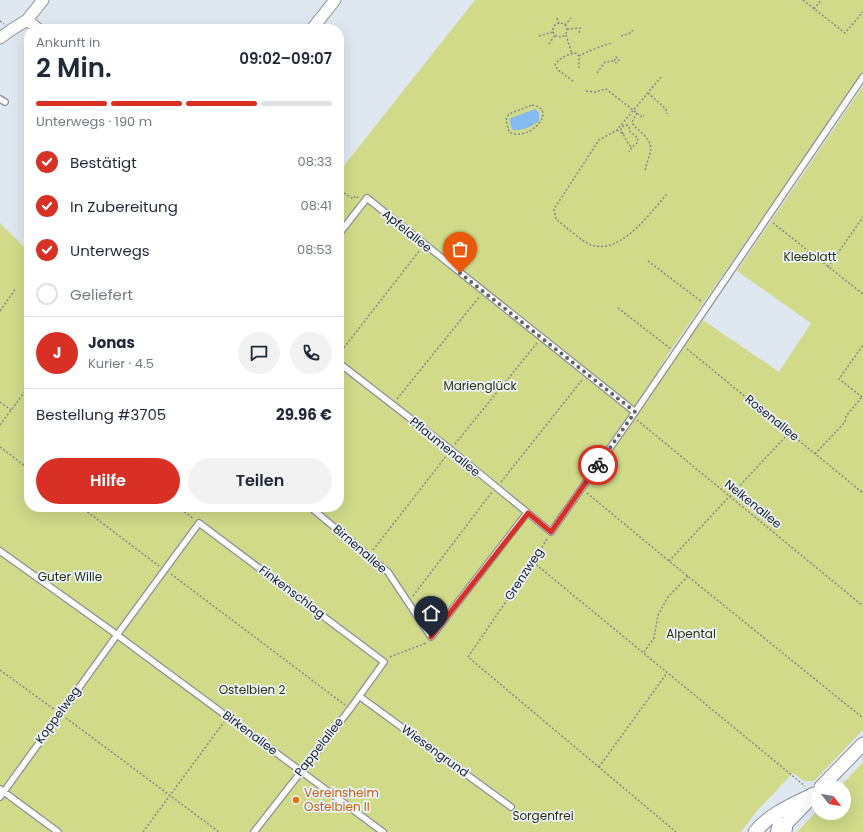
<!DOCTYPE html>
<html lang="de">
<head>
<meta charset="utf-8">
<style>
	:root { --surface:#fff; --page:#f2f2f3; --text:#1f2937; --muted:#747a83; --line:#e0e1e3; --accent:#d93025 }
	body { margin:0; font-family:Poppins,sans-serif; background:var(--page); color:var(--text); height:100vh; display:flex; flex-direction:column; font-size:15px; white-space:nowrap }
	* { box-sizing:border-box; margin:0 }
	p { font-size:13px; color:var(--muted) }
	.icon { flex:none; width:22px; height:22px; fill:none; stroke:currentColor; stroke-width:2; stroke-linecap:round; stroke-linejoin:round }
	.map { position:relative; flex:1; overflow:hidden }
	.drawer { position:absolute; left:24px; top:24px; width:320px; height:488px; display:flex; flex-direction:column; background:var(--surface); border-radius:16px; box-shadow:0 4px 16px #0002 }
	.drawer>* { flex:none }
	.needle { width:26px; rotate:121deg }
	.controls { position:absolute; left:811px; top:780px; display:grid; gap:8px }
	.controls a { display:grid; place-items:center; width:40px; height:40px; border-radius:50%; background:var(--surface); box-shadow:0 4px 16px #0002; font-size:20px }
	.pin { position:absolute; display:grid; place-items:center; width:34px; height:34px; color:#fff; margin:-41px -17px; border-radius:50% 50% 50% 0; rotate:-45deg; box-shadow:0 0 4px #0007 }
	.pin .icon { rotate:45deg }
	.courier { position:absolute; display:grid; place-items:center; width:40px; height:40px; margin:-20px; border:3px solid #d93025; border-radius:50%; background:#fff; color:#222; box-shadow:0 1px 5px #0007 }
	.summary em { font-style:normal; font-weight:600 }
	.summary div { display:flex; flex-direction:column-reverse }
	.summary { display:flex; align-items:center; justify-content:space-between; height:68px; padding:0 12px }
	h1 { font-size:26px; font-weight:600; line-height:30px }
	.bar { display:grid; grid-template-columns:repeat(4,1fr); gap:6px 4px; align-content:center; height:48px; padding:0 12px }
	.bar i { height:5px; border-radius:3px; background:var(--line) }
	.bar .active { background:var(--accent) }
	.bar p { grid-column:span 4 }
	.line { display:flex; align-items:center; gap:10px; padding:0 12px; border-top:1px solid var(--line) }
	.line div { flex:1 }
	.round { display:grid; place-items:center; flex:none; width:42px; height:42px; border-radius:21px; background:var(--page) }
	ol { padding:0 12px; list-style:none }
	li { display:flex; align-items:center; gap:12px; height:44px }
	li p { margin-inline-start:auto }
	li .icon { padding:4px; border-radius:50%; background:var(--accent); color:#fff; stroke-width:4 }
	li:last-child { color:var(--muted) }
	li i { width:22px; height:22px; border:2px solid var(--line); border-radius:50% }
	.cta { display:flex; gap:8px; margin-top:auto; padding:8px 12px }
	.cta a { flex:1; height:46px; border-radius:24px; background:var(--accent); color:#fff; font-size:16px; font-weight:600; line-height:46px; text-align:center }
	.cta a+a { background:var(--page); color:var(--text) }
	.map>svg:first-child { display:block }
	.green { fill:#d0da89 }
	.water { fill:#84bbf1 }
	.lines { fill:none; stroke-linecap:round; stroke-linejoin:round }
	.service-casing { stroke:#89909a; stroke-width:8 }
	.minor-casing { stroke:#89909a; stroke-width:13 }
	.tertiary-casing { stroke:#89909a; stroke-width:15 }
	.motorway-casing { stroke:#89909a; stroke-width:22 }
	.path { stroke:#848a90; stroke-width:1.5; stroke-dasharray:2 2; stroke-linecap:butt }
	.service { stroke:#fff; stroke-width:5.5 }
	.minor { stroke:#fff; stroke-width:11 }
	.tertiary { stroke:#fff; stroke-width:13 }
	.motorway { stroke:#fff; stroke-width:20 }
	.done { stroke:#5e6368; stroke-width:4; stroke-dasharray:0 7.2 }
	.route { stroke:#d93025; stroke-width:5 }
	.food-dot { fill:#e8710a; stroke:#ecf4fe; stroke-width:1.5 }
	.labels { text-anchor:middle; stroke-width:3.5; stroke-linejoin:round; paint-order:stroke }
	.street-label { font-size:12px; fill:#191c1f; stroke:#ecf4fe }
	.park-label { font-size:12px; fill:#2d3107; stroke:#ecf4fe }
	.food-label { font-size:12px; fill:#c56008; stroke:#ecf4fe; text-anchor:start }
</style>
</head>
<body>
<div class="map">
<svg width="863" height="832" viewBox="0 0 863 832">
	<rect width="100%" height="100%" fill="#dfe7f1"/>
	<path class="green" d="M475,0h388v73l-195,281 -32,56 67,-90 76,52 32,-49 -74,-52 126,-185v644l-49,51h-10l-11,-8 -37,39 -15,20h-741v-609l29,29v255h310v-335z
		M863,762v70h-66l21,-22v3h26v-26h-4z"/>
	<path class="water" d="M535,109l4,4v8c-6,5 -17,10 -26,9 -2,-4 -4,-8 -2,-12z"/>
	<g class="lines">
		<defs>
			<path id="service" d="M0,99l5,3
				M339,234l28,-36 268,214
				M339,363l112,87 100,82 78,-111 234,-344
				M310,507l78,65 43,65 96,-124
				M0,551l109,78 274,203
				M359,696l152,111
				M0,789l58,43
				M0,797l117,-162 82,-112 185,139 -34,47 -96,123"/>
			<path id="minor" d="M27,20l11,9
				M312,29l23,-29
				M0,38l11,-8 16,-10 16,-20"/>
			<path id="tertiary" d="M821,787l42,-43
				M755,832c14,-18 39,-28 59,-38
				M778,832l29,-30"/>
			<path id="motorway" d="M781,832l1,-4"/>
		</defs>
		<use href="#service" class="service-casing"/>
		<use href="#minor" class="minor-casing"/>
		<use href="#tertiary" class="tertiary-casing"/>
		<use href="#motorway" class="motorway-casing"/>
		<path class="path" d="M803,0l42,33 18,-21
			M814,9l7,-9
			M557,18l2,5
			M0,21l4,3
			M553 30a7 7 0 1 1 14 0a7 7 0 1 1-14 0Z
			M565,25l6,-7
			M567,29l13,-1 -1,6
			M566,35l6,19
			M539,36l14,-4
			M621,36l9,-3 3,-3
			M549,44l6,-9
			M579,56c5,-3 29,-13 34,-13
			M597,73l8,-11 8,-1 3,2 3,-3 -3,-3 -2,4
			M661,77l-44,53 -18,10 -45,69 2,10c9,7 25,22 35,26 30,10 59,-32 76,-51
			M573,81l-15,-11 -3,-5c4,-7 13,-11 21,-12l3,3v12
			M586,91l9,1 11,-3 36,28 2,-2
			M648,93l18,16 1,5
			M532,105c28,5 -4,38 -23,27l-3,-12 3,-6z
			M637,113l-5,9c2,5 7,8 11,12 15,15 4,21 2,38
			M617,130l6,4 6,11 3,2 -3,5
			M623,134l-2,-5 2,-3 4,-1 2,1 1,6 8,6 -1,5 -5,4
			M339,191l3,3 1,-2 10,7 2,-3 4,2
			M773,223l90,71
			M648,261l54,41
			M828,267l35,-50
			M618,308l53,41
			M0,311l16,-23
			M687,349l176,144
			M339,354l81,-104
			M24,393l5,4
			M862,397l-23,-18 24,-34
			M397,399l83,-103
			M0,402l11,8
			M637,420l226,186
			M0,425l29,-39
			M455,444l82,-101
			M0,447l29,22
			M815,454l30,-32 1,-6 16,-19
			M501,482l81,-102
			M587,493l82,68 194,157
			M81,507l78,59
			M178,507l16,12
			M547,539l-14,23 -65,95 208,175
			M373,550l74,-95
			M669,561l120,-128
			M533,562l272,224
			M171,574l174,131
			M413,596l79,-104
			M644,652l10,-14 4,-23 10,-18 20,-21
			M390,657l36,-14
			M0,670l55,40
			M66,718l153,114
			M599,767l68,-94
			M143,832l81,-110"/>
		<use href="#service" class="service"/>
		<use href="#minor" class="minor"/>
		<use href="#tertiary" class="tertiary"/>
		<use href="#motorway" class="motorway"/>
	</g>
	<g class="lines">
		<path class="done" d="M460,273l175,139 -37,53"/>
		<path class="route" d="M431,637l97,-124 23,19 47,-67"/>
	</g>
	<circle class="food-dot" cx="296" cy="800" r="4"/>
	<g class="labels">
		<g class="street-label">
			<text transform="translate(407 231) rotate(39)" y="4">Apfelallee</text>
			<text transform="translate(772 418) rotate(39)" y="4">Rosenallee</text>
			<text transform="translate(445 447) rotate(39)" y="4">Pflaumenallee</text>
			<text transform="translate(753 504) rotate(39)" y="4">Nelkenallee</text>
			<text transform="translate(360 549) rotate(41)" y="4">Birnenallee</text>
			<text transform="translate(524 574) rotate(-57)" y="4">Grenzweg</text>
			<text transform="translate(292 592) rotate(37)" y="4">Finkenschlag</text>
			<text transform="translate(58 715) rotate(-54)" y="4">Koppelweg</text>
			<text transform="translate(250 733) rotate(37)" y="4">Birkenallee</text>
			<text transform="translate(319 747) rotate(-52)" y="4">Pappelallee</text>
			<text transform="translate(435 751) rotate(36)" y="4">Wiesengrund</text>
		</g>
		<g class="park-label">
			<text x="810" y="261">Kleeblatt</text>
			<text x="480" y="390">Marienglück</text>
			<text x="70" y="581">Guter Wille</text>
			<text x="691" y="638">Alpental</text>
			<text x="252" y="694">Ostelbien 2</text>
			<text x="543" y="820">Sorgenfrei</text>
		</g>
		<g class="food-label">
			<text x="304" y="797">Vereinsheim<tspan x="304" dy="14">Ostelbien II</tspan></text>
		</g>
	</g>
</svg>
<div class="controls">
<a><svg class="needle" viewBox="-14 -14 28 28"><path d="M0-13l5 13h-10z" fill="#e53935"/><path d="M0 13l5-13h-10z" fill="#747a83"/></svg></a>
</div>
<div class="pin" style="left:460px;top:273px;background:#ea580c"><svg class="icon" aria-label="bag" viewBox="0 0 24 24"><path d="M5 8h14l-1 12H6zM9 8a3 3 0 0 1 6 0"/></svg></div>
<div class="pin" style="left:431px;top:637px;background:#1f2937"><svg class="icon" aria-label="home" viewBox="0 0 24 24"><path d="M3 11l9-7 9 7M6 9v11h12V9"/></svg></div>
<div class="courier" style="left:598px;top:465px"><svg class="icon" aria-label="bike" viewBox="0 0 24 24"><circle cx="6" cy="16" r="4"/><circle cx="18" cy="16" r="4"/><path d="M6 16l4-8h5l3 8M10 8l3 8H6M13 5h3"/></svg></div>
<section class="drawer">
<div class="summary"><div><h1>2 Min.</h1><p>Ankunft in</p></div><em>09:02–09:07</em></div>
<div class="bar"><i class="active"></i><i class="active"></i><i class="active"></i><i></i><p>Unterwegs · 190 m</p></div>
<ol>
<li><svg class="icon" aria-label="check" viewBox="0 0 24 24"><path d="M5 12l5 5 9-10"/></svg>Bestätigt<p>08:33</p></li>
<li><svg class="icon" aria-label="check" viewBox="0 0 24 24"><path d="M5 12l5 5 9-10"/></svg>In Zubereitung<p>08:41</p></li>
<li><svg class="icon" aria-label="check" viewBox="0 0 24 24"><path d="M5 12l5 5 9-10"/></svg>Unterwegs<p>08:53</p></li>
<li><i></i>Geliefert</li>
</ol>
<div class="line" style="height:72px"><b class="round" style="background:var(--accent);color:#fff">J</b><div><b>Jonas</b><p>Kurier · 4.5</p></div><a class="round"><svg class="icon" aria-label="chat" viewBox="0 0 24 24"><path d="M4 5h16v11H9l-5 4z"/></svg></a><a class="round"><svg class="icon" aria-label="phone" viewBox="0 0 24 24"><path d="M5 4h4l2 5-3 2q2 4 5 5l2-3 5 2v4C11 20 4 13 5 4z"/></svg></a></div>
<div class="line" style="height:52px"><div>Bestellung #3705</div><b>29.96 €</b></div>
<div class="cta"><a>Hilfe</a><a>Teilen</a></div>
</section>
</div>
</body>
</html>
